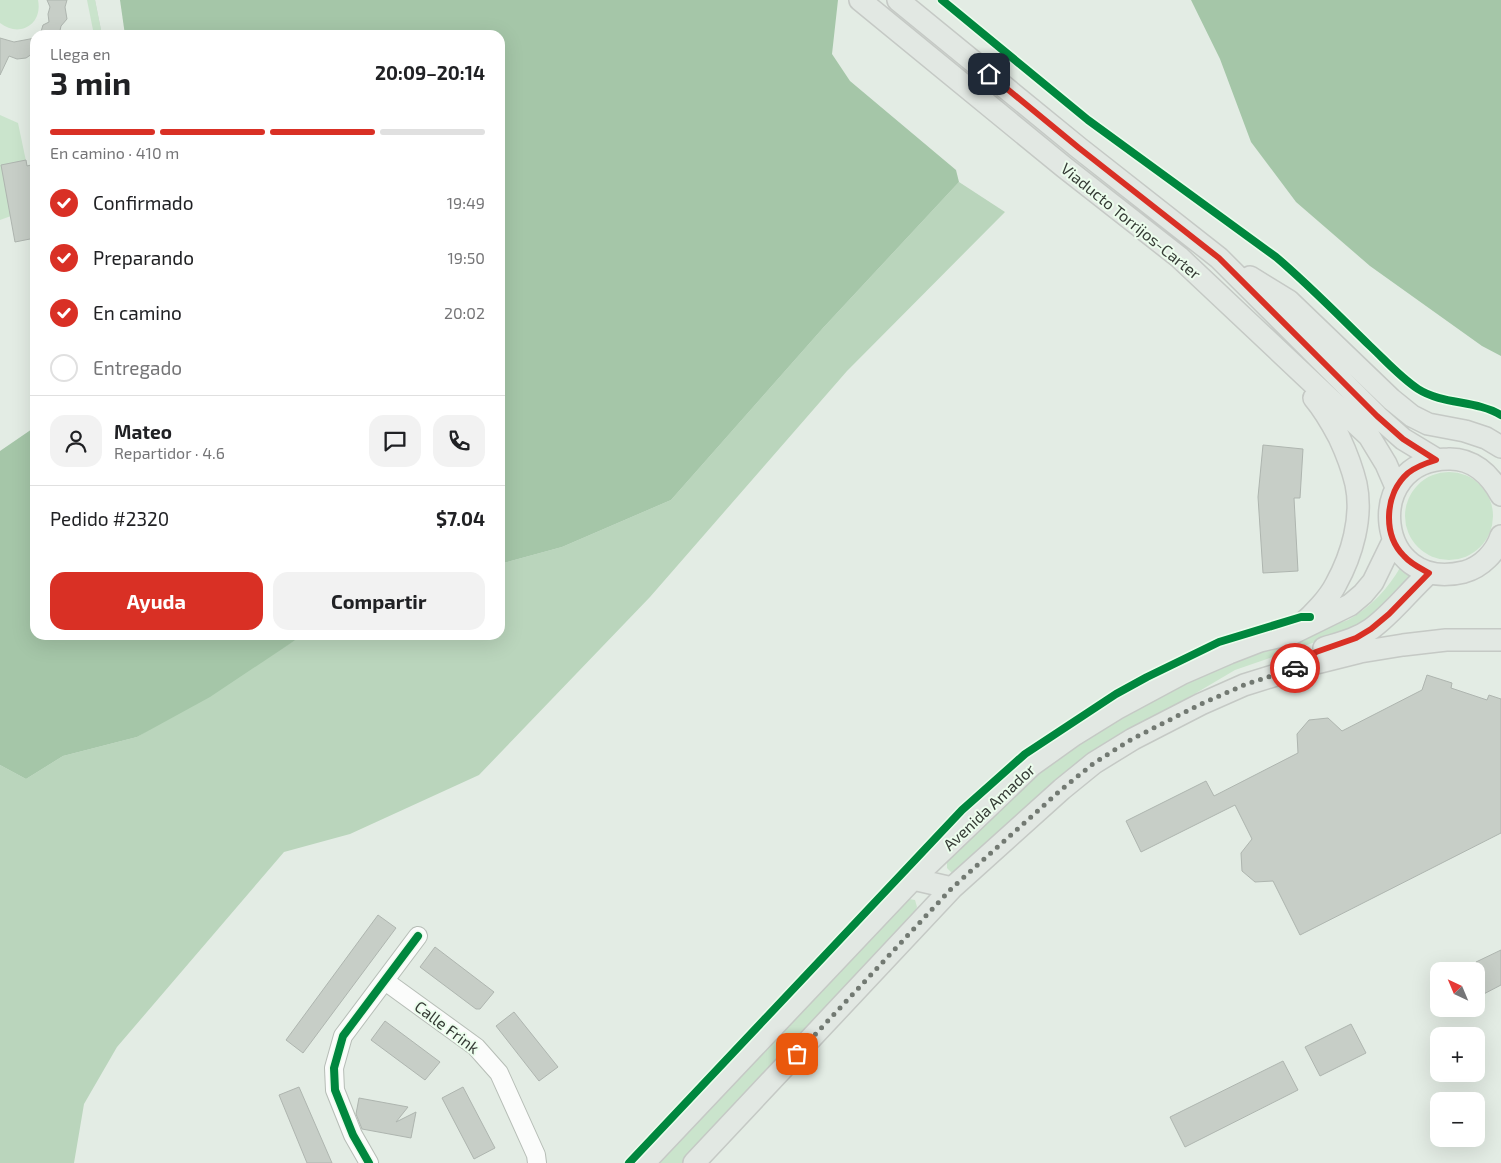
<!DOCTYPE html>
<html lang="es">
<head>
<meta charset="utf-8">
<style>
	:root { --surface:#fff; --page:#f2f2f2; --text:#202124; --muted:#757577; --line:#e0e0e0; --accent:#d93025 }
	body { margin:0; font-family:"Exo 2",sans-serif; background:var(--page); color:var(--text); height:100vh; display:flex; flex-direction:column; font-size:19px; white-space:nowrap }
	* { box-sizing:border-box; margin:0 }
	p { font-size:16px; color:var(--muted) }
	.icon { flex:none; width:28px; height:28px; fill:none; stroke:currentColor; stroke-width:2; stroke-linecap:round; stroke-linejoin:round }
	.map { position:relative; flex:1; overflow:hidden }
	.sheet { position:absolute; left:30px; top:30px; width:475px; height:610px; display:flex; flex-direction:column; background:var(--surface); border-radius:15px; box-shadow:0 5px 20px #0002 }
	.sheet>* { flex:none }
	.needle { width:32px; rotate:316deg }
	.buttons { position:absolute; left:1430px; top:962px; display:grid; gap:10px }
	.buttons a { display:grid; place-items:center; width:55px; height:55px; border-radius:10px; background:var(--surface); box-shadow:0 5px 20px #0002; font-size:25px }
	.pin { position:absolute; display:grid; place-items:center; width:42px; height:42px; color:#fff; margin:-21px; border-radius:10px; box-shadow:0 2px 8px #0006 }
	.courier { position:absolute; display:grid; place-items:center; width:50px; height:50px; margin:-25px; border:4px solid #d93025; border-radius:50%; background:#fff; color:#222; box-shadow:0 1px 6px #0007 }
	.headline em { font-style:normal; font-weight:700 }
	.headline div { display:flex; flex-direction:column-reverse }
	.headline { display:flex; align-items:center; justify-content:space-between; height:85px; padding:0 20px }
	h1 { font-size:32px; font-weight:700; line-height:38px }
	.bar { display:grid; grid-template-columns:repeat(4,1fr); gap:8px 5px; align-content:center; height:60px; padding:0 20px }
	.bar i { height:6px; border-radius:4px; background:var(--line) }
	.bar .current { background:var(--accent) }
	.bar p { grid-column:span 4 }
	.line { display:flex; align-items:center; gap:12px; padding:0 20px; border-top:1px solid var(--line) }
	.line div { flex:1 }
	.round { display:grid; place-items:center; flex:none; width:52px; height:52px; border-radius:15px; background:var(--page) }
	ol { padding:0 20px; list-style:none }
	li { display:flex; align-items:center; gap:15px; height:55px }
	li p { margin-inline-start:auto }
	li .icon { padding:5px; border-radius:50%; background:var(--accent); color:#fff; stroke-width:4 }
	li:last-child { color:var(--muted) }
	li i { width:28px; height:28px; border:2px solid var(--line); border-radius:50% }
	.primary-button { display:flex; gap:10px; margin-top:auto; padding:10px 20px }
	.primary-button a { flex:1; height:58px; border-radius:15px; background:var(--accent); color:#fff; font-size:20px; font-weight:700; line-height:58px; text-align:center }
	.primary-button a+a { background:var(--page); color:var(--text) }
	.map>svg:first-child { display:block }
	.green { fill:#cae4cc }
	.forest { fill:#bad5bc }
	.water { fill:#a5c6a8 }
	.pier { fill:#e3ece4 }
	.building { fill:#c7cec7; stroke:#aeb5af }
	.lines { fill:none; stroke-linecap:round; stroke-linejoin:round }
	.minor-casing { stroke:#b6bdb6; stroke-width:20 }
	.major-casing { stroke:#c5c9c5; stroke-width:24 }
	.minor { stroke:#fbfcfb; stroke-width:18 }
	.major { stroke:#e2e8e3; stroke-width:21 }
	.cycleway-casing { stroke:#ecfded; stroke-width:11 }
	.cycleway { stroke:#00873e; stroke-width:8 }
	.done { stroke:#727972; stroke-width:5; stroke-dasharray:0 9 }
	.route { stroke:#d93025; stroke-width:6 }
	.labels { text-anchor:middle; stroke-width:4; stroke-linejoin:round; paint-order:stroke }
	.street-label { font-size:16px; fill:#353b35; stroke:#ecfded }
</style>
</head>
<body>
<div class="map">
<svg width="1501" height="1163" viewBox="0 0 1501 1163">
	<rect width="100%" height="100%" fill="#e3ece4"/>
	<path class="green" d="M0,0h38c5,25 -19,38 -38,23z
		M87,0h8l7,35h-8z
		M0,115l18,8 8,38 -15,55 -11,4z
		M1405 516a44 44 0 1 1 88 0a44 44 0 1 1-88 0Z
		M1401,566l14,11 -50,45 -15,8 -115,40 -132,78 -143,123 -8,2 -5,-5v-10l85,-84 99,-68 95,-45 122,-41c23,-13 40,-31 53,-54z
		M909,899l6,1 2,7 -5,10 -229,246h-23l237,-257z"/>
	<path class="forest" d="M959,182l46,30 -158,159 -197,226 -171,178 -129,59 -66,18 -167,195 -33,57 -10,59h-74v-398l26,14 37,-23 74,-19 160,-98 8,-4h195v-71l62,-17 109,-47 152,-172z"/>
	<path class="water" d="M95,0h743l-6,54 18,27 106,89 3,12 -136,146 -152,172 -109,47 -62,17v-529h-398z
		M1191,0h310v356l-19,-10 -112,-80 -74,-64 -45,-60 -31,-83z
		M35,427v208h270l-8,4 -87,58 -73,40 -74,19 -37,23 -26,-14v-314z"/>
	<path class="pier" d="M95,0h25l5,35h-23z"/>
	<path class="building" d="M47,0h20l-2,7 2,12 -6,7 -2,9h-19l3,-10 6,-3 -1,-8 2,-7z
		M0,38l14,4 21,-4v14l-9,6 -9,1 -8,-3 -9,19z
		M26,160l1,6 8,-2v74l-20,4 -14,-77z
		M1263,445l40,4 -3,49h-6l4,73 -35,2 -5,-76z
		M1427,675l25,8 -1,5 36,12 2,-5 12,4v134l-201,102 -27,-54 -18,1 -13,-11 -1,-18 11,-14 -17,-34 -94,47 -15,-31 80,-40 8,15 84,-43 -1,-19 12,-14 19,-2 14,13 80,-41z
		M378,915l18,13 -93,125 -17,-13z
		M435,947l59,45 -14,17h-4l-56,-42z
		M1501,950v35l-25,13v-36z
		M514,1012l44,55 -19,14 -43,-55z
		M385,1021l55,41 -15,18 -54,-40z
		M1351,1024l15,29 -46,23 -15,-29z
		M1283,1061l15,29 -113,57 -15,-30z
		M299,1087l33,76h-25l-28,-68z
		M463,1087l32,61 -21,11 -32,-61z
		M359,1098l49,9 -12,15 20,-10 -5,26 -49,-9 -6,-15z"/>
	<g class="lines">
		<defs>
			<path id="minor" d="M385,981l91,66 23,26 37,82 1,8
				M369,1163l-16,-28 -18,-45 -1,-22 9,-32 75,-100"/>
			<path id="major" d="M860,0l204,167 115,90 190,179 17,28 10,23
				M898,0l181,148 140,110 158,158 26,23 33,20
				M1250,277l39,24 102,98 21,17 16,8 37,7 21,7 15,9
				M1501,495c-11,-21 -29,-37 -53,-36 -86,1 -74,135 16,113 18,-5 32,-20 37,-36
				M1301,625c12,-10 28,-27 35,-41 16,-29 27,-67 20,-100 -4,-17 -10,-32 -17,-47 -8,-15 -14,-26 -25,-39
				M1324,648c16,-5 33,-9 47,-19 22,-16 38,-38 58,-56
				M913,879l39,9
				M644,1163l269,-284 119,-114 42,-30 42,-26 67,-36 46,-20 31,-12 31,-7 59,-29 13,-11 10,-12 20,-41
				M694,1163l258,-275 110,-99 32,-26 39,-24 68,-35 43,-19 64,-20 52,-13 43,-7 43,-5h55"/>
		</defs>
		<use href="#minor" class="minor-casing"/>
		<use href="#major" class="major-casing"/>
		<use href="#minor" class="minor"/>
		<use href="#major" class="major"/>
		<defs>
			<path id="cycleway" d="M942,0l146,120 188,137c33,28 63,59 94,89 16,15 30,31 48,43 25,16 58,11 83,26
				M369,1163l-16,-28 -18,-45 -1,-22 9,-32 75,-100
				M629,1163l333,-353 63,-56 91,-60 31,-17 72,-35 82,-25h9"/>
		</defs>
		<use href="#cycleway" class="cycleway-casing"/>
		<use href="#cycleway" class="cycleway"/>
	</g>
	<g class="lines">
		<path class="done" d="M797,1054l155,-166 110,-99 32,-26 38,-24 69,-35 43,-19 51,-17"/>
		<path class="route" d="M989,74l90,74 140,110 158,158 26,23 33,21c-10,3 -19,6 -28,13 -23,20 -26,61 -4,83 7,8 16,12 25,17l-40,41 -18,15 -15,9 -40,14 -21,16"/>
	</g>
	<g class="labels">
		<g class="street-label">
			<text transform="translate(1131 221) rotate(39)" y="6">Viaducto Torrijos-Carter</text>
			<text transform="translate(989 807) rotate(-43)" y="6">Avenida Amador</text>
			<text transform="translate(447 1027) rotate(37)" y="6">Calle Frink</text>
		</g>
	</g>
</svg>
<div class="buttons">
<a><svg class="needle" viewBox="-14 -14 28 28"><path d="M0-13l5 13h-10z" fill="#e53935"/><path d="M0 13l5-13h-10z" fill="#757577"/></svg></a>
<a>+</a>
<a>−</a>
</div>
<div class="pin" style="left:797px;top:1054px;background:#ea580c"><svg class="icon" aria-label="bag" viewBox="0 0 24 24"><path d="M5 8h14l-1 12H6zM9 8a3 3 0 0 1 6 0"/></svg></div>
<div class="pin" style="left:989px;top:74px;background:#1f2937"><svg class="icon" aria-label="home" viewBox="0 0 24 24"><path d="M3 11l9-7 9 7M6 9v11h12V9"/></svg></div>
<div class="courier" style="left:1295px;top:668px"><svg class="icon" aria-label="car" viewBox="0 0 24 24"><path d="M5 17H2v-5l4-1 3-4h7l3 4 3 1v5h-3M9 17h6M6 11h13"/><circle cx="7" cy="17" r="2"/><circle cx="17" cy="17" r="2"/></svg></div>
<section class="sheet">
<div class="headline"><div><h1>3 min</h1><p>Llega en</p></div><em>20:09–20:14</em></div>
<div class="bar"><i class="current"></i><i class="current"></i><i class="current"></i><i></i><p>En camino · 410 m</p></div>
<ol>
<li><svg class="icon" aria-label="check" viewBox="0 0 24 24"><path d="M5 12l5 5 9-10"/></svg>Confirmado<p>19:49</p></li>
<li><svg class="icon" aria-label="check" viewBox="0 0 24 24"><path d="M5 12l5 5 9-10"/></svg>Preparando<p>19:50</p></li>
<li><svg class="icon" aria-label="check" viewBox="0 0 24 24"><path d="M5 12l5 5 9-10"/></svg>En camino<p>20:02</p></li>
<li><i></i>Entregado</li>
</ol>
<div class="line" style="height:90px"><a class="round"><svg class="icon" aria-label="person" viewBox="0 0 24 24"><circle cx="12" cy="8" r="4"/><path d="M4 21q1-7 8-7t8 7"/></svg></a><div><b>Mateo</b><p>Repartidor · 4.6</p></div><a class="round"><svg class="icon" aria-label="chat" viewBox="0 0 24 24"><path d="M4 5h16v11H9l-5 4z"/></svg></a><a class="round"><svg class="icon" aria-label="phone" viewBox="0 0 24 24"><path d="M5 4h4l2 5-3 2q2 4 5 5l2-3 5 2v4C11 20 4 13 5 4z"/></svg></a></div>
<div class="line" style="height:65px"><div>Pedido #2320</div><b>$7.04</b></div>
<div class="primary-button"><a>Ayuda</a><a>Compartir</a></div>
</section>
</div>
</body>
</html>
